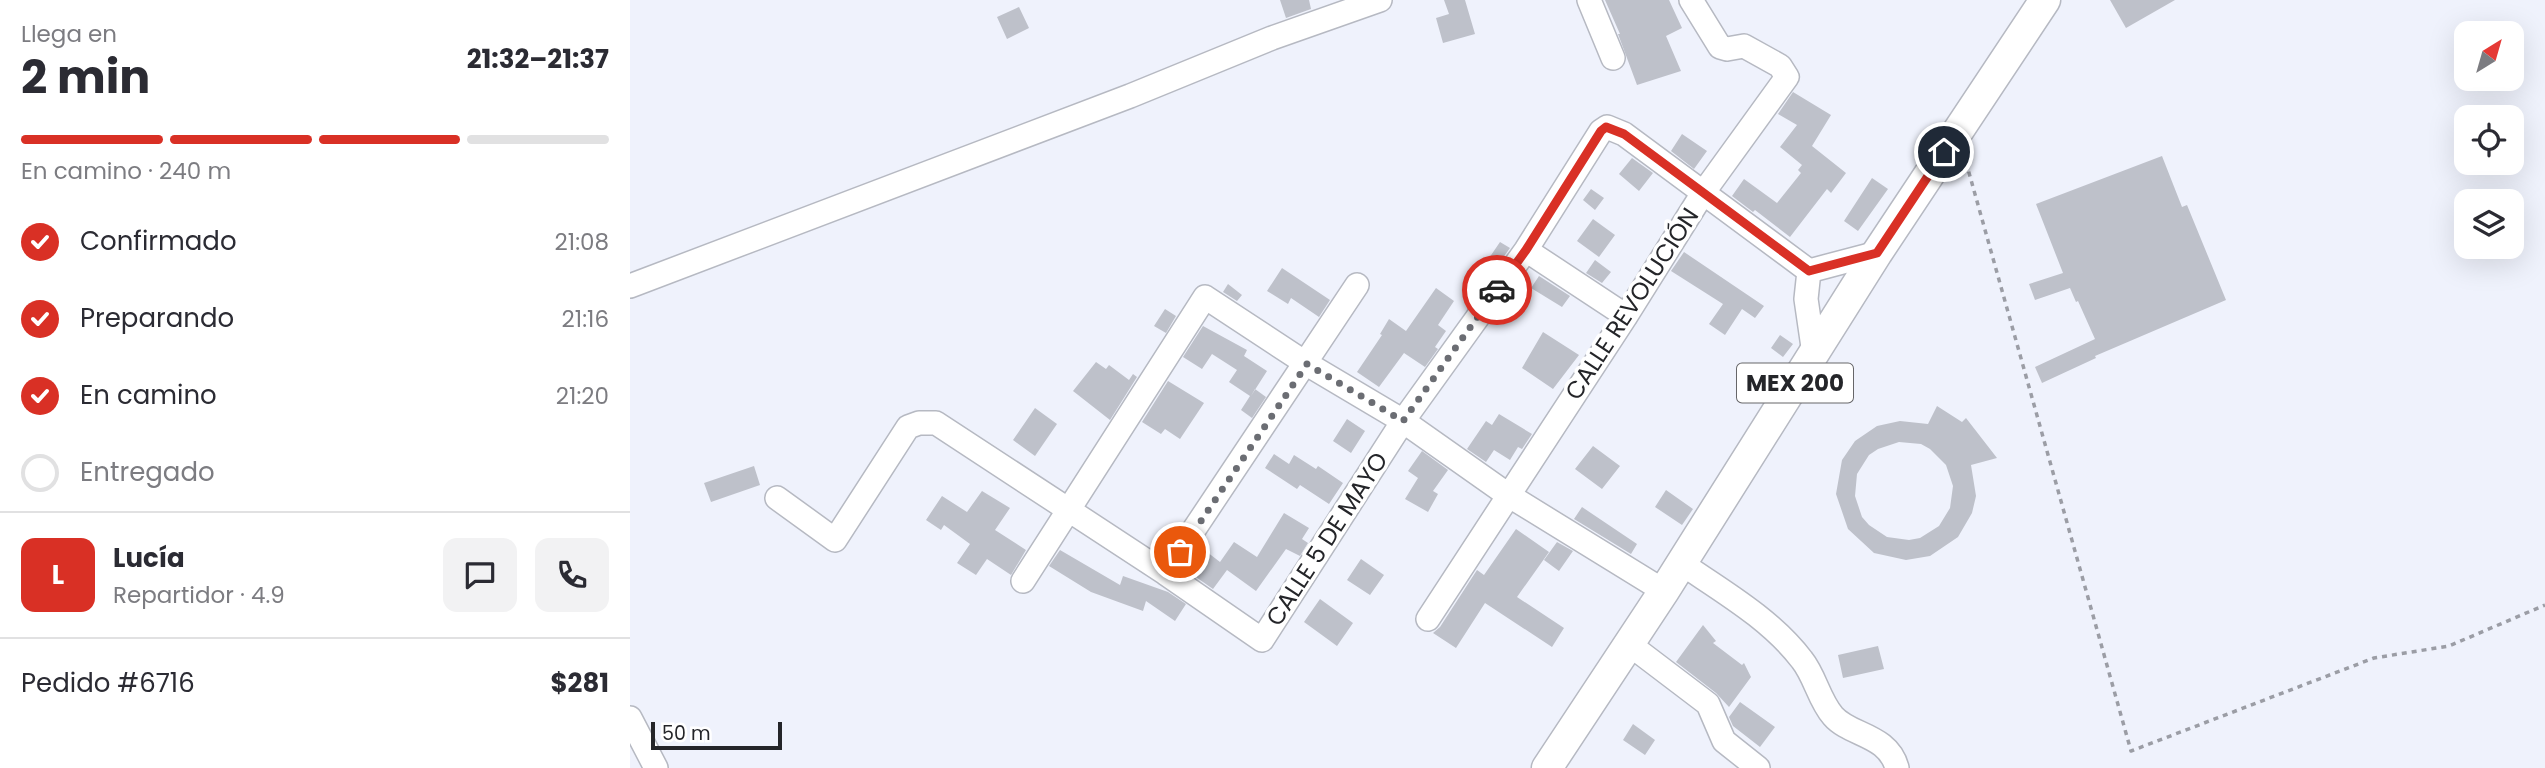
<!DOCTYPE html>
<html lang="es">
<head>
<meta charset="utf-8">
<style>
	:root { --surface:#fff; --page:#f2f2f3; --text:#2b2b33; --muted:#7c7c81; --line:#e1e1e2; --accent:#d93025 }
	body { margin:0; font-family:Poppins,sans-serif; background:var(--page); color:var(--text); height:100vh; display:flex; flex-direction:column; font-size:26px; white-space:nowrap }
	* { box-sizing:border-box; margin:0 }
	p { font-size:23px; color:var(--muted) }
	.icon { flex:none; width:38px; height:38px; fill:none; stroke:currentColor; stroke-width:2; stroke-linecap:round; stroke-linejoin:round }
	.map { position:relative; flex:1; overflow:hidden }
	.sheet { display:flex; flex-direction:column; background:var(--surface); width:630px }
	.sheet>* { flex:none }
	.needle { width:46px; rotate:37deg }
	.controls { position:absolute; left:1824px; top:21px; display:grid; gap:14px }
	.controls a { display:grid; place-items:center; width:70px; height:70px; border-radius:14px; background:var(--surface); box-shadow:0 7px 28px #0002; font-size:35px }
	.scale { position:absolute; left:21px; bottom:18px; width:131px; box-sizing:border-box; padding-left:7px; border:4px solid #242529; border-top:0; font-size:19px; line-height:24px; white-space:nowrap; color:#242529; -webkit-text-stroke:5px #fff; paint-order:stroke }
	.pin { position:absolute; display:grid; place-items:center; width:60px; height:60px; color:#fff; margin:-30px; border:4px solid #fff; border-radius:50%; box-shadow:0 2px 7px #0007 }
	.courier { position:absolute; display:grid; place-items:center; width:70px; height:70px; margin:-35px; border:5px solid #d93025; border-radius:50%; background:#fff; color:#222; box-shadow:0 2px 9px #0007 }
	.headline em { font-style:normal; font-weight:700 }
	.headline div { display:flex; flex-direction:column-reverse }
	.headline { display:flex; align-items:center; justify-content:space-between; height:119px; padding:0 21px }
	h1 { font-size:46px; font-weight:700; line-height:52px }
	.bar { display:grid; grid-template-columns:repeat(4,1fr); gap:10px 7px; align-content:center; height:84px; padding:0 21px }
	.bar i { height:9px; border-radius:5px; background:var(--line) }
	.bar .on { background:var(--accent) }
	.bar p { grid-column:span 4 }
	.line { display:flex; align-items:center; gap:18px; padding:0 21px; border-top:2px solid var(--line) }
	.line div { flex:1 }
	.round { display:grid; place-items:center; flex:none; width:74px; height:74px; border-radius:14px; background:var(--page) }
	ol { padding:0 21px; list-style:none }
	li { display:flex; align-items:center; gap:21px; height:77px }
	li p { margin-inline-start:auto }
	li .icon { padding:7px; border-radius:50%; background:var(--accent); color:#fff; stroke-width:4 }
	li:last-child { color:var(--muted) }
	li i { width:38px; height:38px; border:4px solid var(--line); border-radius:50% }
	main { display:flex; flex:1; min-height:0 }
	.map>svg:first-child { display:block }
	.building { fill:#bec1ca; fill-rule:evenodd }
	.lines { fill:none; stroke-linecap:round; stroke-linejoin:round }
	.minor-casing { stroke:#b6b9c2; stroke-width:26 }
	.major-casing { stroke:#b6b9c2; stroke-width:33 }
	.path { stroke:#9b9da5; stroke-width:3.5; stroke-dasharray:5 5; stroke-linecap:butt }
	.minor { stroke:#fff; stroke-width:23 }
	.major { stroke:#fff; stroke-width:30 }
	.done { stroke:#6b6d73; stroke-width:7; stroke-dasharray:0 12.6 }
	.route { stroke:#d93025; stroke-width:9 }
	.labels { text-anchor:middle; stroke-width:7; stroke-linejoin:round; paint-order:stroke }
	.shield { fill:#fff; stroke:#666669; stroke-width:2 }
	.shield-label { font-size:23px; font-weight:bold; fill:#242529 }
	.street-label { font-size:24px; fill:#242529; stroke:#fff }
</style>
</head>
<body>
<main>
<section class="sheet">
<div class="headline"><div><h1>2 min</h1><p>Llega en</p></div><em>21:32–21:37</em></div>
<div class="bar"><i class="on"></i><i class="on"></i><i class="on"></i><i></i><p>En camino · 240 m</p></div>
<ol>
<li><svg class="icon" aria-label="check" viewBox="0 0 24 24"><path d="M5 12l5 5 9-10"/></svg>Confirmado<p>21:08</p></li>
<li><svg class="icon" aria-label="check" viewBox="0 0 24 24"><path d="M5 12l5 5 9-10"/></svg>Preparando<p>21:16</p></li>
<li><svg class="icon" aria-label="check" viewBox="0 0 24 24"><path d="M5 12l5 5 9-10"/></svg>En camino<p>21:20</p></li>
<li><i></i>Entregado</li>
</ol>
<div class="line" style="height:126px"><b class="round" style="background:var(--accent);color:#fff">L</b><div><b>Lucía</b><p>Repartidor · 4.9</p></div><a class="round"><svg class="icon" aria-label="chat" viewBox="0 0 24 24"><path d="M4 5h16v11H9l-5 4z"/></svg></a><a class="round"><svg class="icon" aria-label="phone" viewBox="0 0 24 24"><path d="M5 4h4l2 5-3 2q2 4 5 5l2-3 5 2v4C11 20 4 13 5 4z"/></svg></a></div>
<div class="line" style="height:91px"><div>Pedido #6716</div><b>$281</b></div>
</section>
<div class="map">
<svg width="1915" height="768" viewBox="0 0 1915 768">
	<rect width="100%" height="100%" fill="#eff2fc"/>
	<path class="building" d="M650,0h29l2,9 -25,9z
		M814,0h21l10,34 -32,9 -7,-25 13,-4z
		M975,0h64l13,28 -16,8 15,35 -44,14 -19,-51h2z
		M1480,0h65l-49,28z
		M389,7l10,21 -22,11 -10,-22z
		M1163,92l38,23 -19,31 34,27 -15,20 -4,-4 -37,48 -35,-27 -2,2 -21,-16 12,-17 33,24 24,-30 -3,-3 4,-5 -22,-18 17,-22 -19,-11z
		M1052,134l25,17 -13,18 -23,-18z
		M1532,156l20,51 5,-2 39,95 -131,56 1,2 -54,25 -7,-16 60,-28 -17,-38 -2,1 -6,-14 -35,12 -6,-16 34,-11 -27,-69z
		M1002,158l21,15 -14,18 -20,-17z
		M1242,178l16,11 -30,42 -14,-10z
		M961,189l13,9 -9,12 -12,-10z
		M963,219l22,16 -16,22 -22,-16z
		M870,242l10,6 -18,25 -9,-6z
		M1054,252l80,54 -9,12 -13,-9 -17,26 -16,-11 14,-20 -52,-33z
		M965,260l16,12 -9,11 -16,-10z
		M652,268l48,32 -11,17 -28,-19 -3,6 -21,-13z
		M909,276l31,20 -8,11 -31,-19z
		M598,284l14,11 -5,6 -14,-9z
		M806,288l18,13 -16,24 8,6 -11,16 3,2 -13,18 -21,-14 -25,34 -22,-15 25,-37 -2,-1 9,-15 17,12z
		M535,309l11,7 -10,17 -12,-7z
		M573,326l44,24 -3,6 23,15 -16,25 4,-7 11,8 -14,21 -11,-8 9,-14 -21,-14 8,-12 -25,-16 -10,15 -19,-12z
		M913,332l36,23 -26,34 -31,-21z
		M1150,335l13,9 -10,13 -12,-9z
		M466,362l10,7 3,-4 20,15 4,-6 4,3 -27,43 -37,-29z
		M538,381l36,22 -24,36 -15,-10 -4,5 -19,-12z
		M1307,406l25,16 4,-4 31,40 -26,7 5,31 -4,17 -14,24 -28,19 -24,4 -32,-7 -26,-24 -12,-35 6,-34 13,-19 22,-15 23,-5 28,3zM1269,442l22,2 9,5 16,16 7,21 -3,22 -11,18 -19,12 -11,2 -22,-3 -18,-12 -7,-8 -7,-21 2,-22 12,-19 9,-6z
		M405,408l22,16 -22,32 -22,-16z
		M869,414l33,20 -10,15 -4,-2 -8,13 -16,-10 -8,12 -19,-13 19,-28 6,4z
		M717,419l18,12 -14,22 -18,-12z
		M963,446l27,20 -18,23 -27,-20z
		M792,451l26,19 -15,21 5,3 -10,18 -23,-13 13,-21 -10,-7z
		M644,454l15,10 5,-9 22,14 2,-3 25,17 -14,21 -29,-19 -3,4 -32,-21z
		M124,466l6,19 -49,17 -7,-19z
		M1036,490l27,19 -11,16 -27,-18z
		M352,491l28,17 -15,22 31,20 -15,25 -24,-16 -11,16 -19,-12 13,-19 -26,-19 -3,5 -15,-10 16,-24 25,16z
		M952,507l55,37 -6,10 -57,-35z
		M654,513l25,15 -7,11 6,4 -8,13 -14,-7 -30,42 -29,-21 -14,19 -20,-14 14,-23 13,10 14,-20 23,15z
		M886,529l33,23 -32,45 47,31 -12,19 -67,-44 -29,45 -23,-15 7,-6 37,-57 7,5z
		M927,542l16,9 -14,20 -15,-11z
		M430,550l60,35 3,-9 45,16 18,12 -11,17 -29,-20 -3,10 -52,-19 -42,-26z
		M731,559l23,16 -14,20 -23,-15z
		M690,599l33,24 -16,23 -33,-24z
		M1073,625l13,16 -3,2 29,22 2,-2 7,14 -22,30 -13,-14 -40,-31z
		M1248,646l6,23 -41,9 -5,-23z
		M1110,702l35,25 -15,20 -27,-21 -4,-9z
		M1003,724l22,16 -10,15 -22,-15z"/>
	<g class="lines">
		<defs>
			<path id="minor" d="M959,0l24,58
				M896,250l100,66
				M1179,271l-3,28 8,55
				M1179,271l68,-18
				M0,286l500,-190 142,-58 108,-38
				M147,498l58,42 73,-113 11,-4h17l229,150 97,67 141,-219 123,-171 75,-119 6,-4 17,7 185,137
				M1051,563c41,28 90,56 121,97 13,16 17,40 31,56 17,20 55,18 64,52
				M535,573l192,-288
				M393,581l182,-284 102,67 96,57 105,74 156,96
				M798,619l198,-303 77,-123 84,-116 -7,-11 -36,-20 -17,3 -7,-2 -29,-47
				M999,644l79,60 16,37 34,27
				M0,718l26,50"/>
			<path id="major" d="M917,768l117,-177 213,-338 168,-253"/>
		</defs>
		<use href="#minor" class="minor-casing"/>
		<use href="#major" class="major-casing"/>
		<path class="path" d="M1336,162l165,589 243,-93 75,-12 96,-41"/>
		<use href="#minor" class="minor"/>
		<use href="#major" class="major"/>
	</g>
	<g class="lines">
		<path class="done" d="M550,552l127,-188 96,57 94,-131"/>
		<path class="route" d="M867,290l29,-40 75,-119 5,-4 18,7 185,137 68,-18 67,-101"/>
	</g>
	<g class="labels">
		<rect class="shield" x="1107" y="363.5" width="116" height="39" rx="5"/>
		<g class="shield-label">
			<text x="1165" y="391">MEX 200</text>
		</g>
		<g class="street-label">
			<text transform="translate(1002 304) rotate(-57)" y="8">CALLE REVOLUCIÓN</text>
			<text transform="translate(697 539) rotate(-57)" y="8">CALLE 5 DE MAYO</text>
		</g>
	</g>
</svg>
<div class="controls">
<a><svg class="needle" viewBox="-14 -14 28 28"><path d="M0-13l5 13h-10z" fill="#e53935"/><path d="M0 13l5-13h-10z" fill="#7c7c81"/></svg></a>
<a><svg class="icon" aria-label="locate" viewBox="0 0 24 24"><circle cx="12" cy="12" r="6"/><path d="M12 2v4M12 18v4M2 12h4M18 12h4"/></svg></a>
<a><svg class="icon" aria-label="layers" viewBox="0 0 24 24"><path d="M12 4l9 5-9 5-9-5zM3 14l9 5 9-5"/></svg></a>
</div>
<div class="scale">50 m</div>
<div class="pin" style="left:550px;top:552px;background:#ea580c"><svg class="icon" aria-label="bag" viewBox="0 0 24 24"><path d="M5 8h14l-1 12H6zM9 8a3 3 0 0 1 6 0"/></svg></div>
<div class="pin" style="left:1314px;top:152px;background:#1f2937"><svg class="icon" aria-label="home" viewBox="0 0 24 24"><path d="M3 11l9-7 9 7M6 9v11h12V9"/></svg></div>
<div class="courier" style="left:867px;top:290px"><svg class="icon" aria-label="car" viewBox="0 0 24 24"><path d="M5 17H2v-5l4-1 3-4h7l3 4 3 1v5h-3M9 17h6M6 11h13"/><circle cx="7" cy="17" r="2"/><circle cx="17" cy="17" r="2"/></svg></div>
</div>
</main>
</body>
</html>
